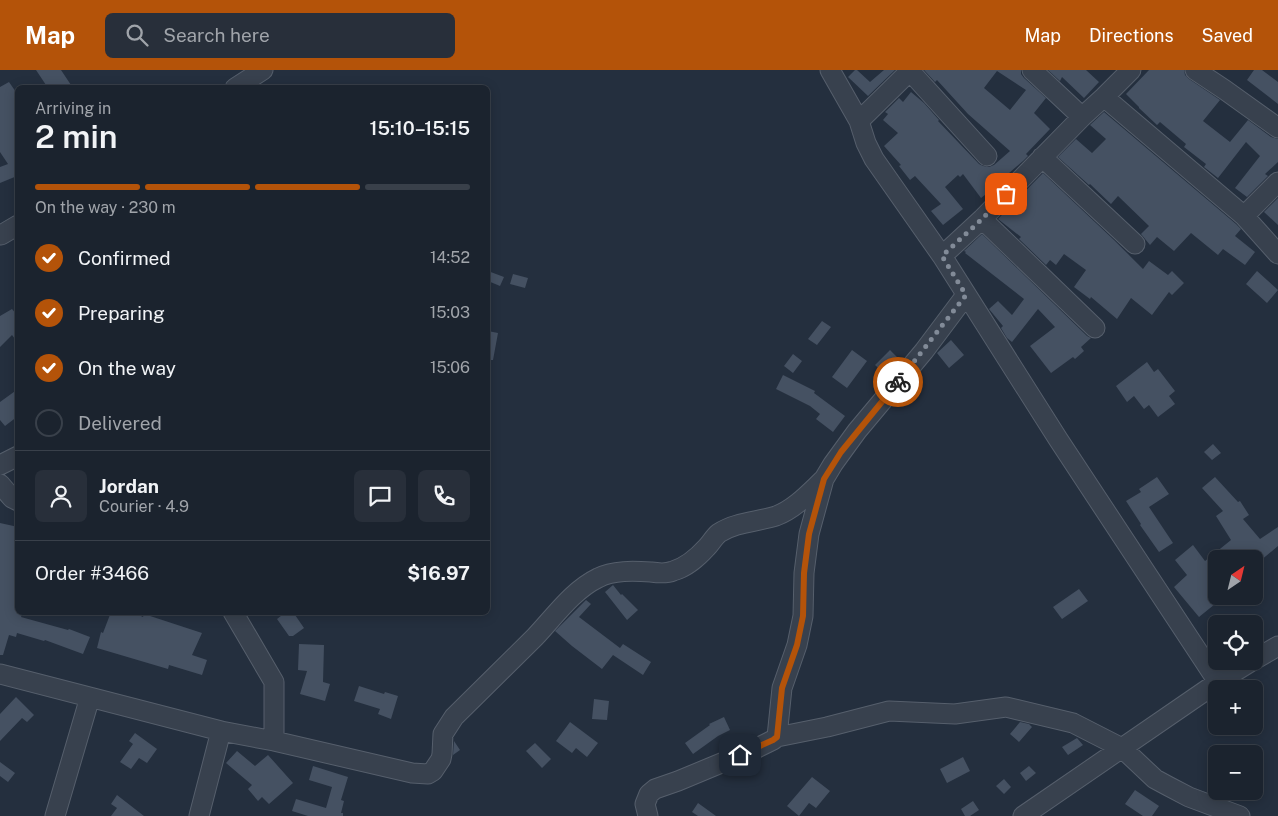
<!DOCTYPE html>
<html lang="en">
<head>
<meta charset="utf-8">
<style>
	:root { --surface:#1b232e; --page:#282f3a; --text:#f1f3f6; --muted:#a0a4aa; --line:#39404a; --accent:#b45309 }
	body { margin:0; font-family:"Public Sans",sans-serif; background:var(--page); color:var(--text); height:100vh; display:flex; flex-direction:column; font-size:19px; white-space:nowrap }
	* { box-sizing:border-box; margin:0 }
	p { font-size:16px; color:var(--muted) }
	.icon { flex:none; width:28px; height:28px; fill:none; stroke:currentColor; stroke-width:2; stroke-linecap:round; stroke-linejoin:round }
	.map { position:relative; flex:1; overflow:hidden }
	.details { position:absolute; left:15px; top:15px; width:475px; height:530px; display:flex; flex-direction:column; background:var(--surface); border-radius:8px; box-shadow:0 2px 12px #0003,0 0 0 1px var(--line) }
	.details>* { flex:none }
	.needle { width:32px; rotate:35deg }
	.buttons { position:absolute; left:1208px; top:480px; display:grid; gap:10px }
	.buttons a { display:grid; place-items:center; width:55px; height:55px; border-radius:8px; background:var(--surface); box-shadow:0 2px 12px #0003,0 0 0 1px var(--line); font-size:25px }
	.pin { position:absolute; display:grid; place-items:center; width:42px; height:42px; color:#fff; margin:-21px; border-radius:10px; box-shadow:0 2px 8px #0006 }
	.courier { position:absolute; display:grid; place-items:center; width:50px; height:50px; margin:-25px; border:4px solid #b45309; border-radius:50%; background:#fff; color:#222; box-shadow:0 1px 6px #0007 }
	.overview em { font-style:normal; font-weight:600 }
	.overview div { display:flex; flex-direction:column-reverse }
	.overview { display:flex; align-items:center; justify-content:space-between; height:85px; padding:0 20px }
	h1 { font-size:32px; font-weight:600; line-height:38px }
	.bar { display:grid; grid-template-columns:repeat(4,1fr); gap:8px 5px; align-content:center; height:60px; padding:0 20px }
	.bar i { height:6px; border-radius:4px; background:var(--line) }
	.bar .active { background:var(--accent) }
	.bar p { grid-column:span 4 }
	.line { display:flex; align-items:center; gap:12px; padding:0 20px; border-top:1px solid var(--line) }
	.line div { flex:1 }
	.round { display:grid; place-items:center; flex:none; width:52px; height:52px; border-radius:8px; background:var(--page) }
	ol { padding:0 20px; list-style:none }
	li { display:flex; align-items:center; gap:15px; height:55px }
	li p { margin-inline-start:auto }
	li .icon { padding:5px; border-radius:50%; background:var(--accent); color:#fff; stroke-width:4 }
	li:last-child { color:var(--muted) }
	li i { width:28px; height:28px; border:2px solid var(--line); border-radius:50% }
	header { display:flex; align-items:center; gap:30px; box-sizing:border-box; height:70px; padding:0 25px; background:var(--accent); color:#fff }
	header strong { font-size:24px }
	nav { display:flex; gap:28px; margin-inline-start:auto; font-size:18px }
	.search { width:350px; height:45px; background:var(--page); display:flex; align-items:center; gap:12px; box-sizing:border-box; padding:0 18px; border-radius:8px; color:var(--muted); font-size:19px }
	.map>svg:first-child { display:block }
	.building { fill:#455162; fill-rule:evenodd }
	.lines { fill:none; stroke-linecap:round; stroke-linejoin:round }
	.minor-casing { stroke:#565f6c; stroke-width:21 }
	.minor { stroke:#38414e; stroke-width:19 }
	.done { stroke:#828b98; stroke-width:5; stroke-dasharray:0 9 }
	.route { stroke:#b45309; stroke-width:6 }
</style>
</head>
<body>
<header>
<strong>Map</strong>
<div class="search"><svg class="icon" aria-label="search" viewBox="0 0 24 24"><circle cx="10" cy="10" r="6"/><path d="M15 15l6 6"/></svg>Search here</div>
<nav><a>Map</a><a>Directions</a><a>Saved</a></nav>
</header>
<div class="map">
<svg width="1278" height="746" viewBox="0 0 1278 746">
	<rect width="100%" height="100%" fill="#242f3e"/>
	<path class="building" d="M36,0h25l12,18h-25z
		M855,0h2l13,12 14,-12h11l-27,26 -20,-19z
		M924,0h97v4l3,4 22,20 -12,15 16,16 -24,25 2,2 -5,5 -22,19 2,1 -22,17 -18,-24 -3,3 -2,-2 -13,12 18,22 -20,16 -12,-14 10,-7 -26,-28 -5,4 -11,-14 2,-1 -17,-19 14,-13 -15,-13 5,-6 -3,-2 14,-14 4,4 8,-10 13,11 15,17 -1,1 41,43 4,2 6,1 5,-2 16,-14 -42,-37 -31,-34 -2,2zM997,1l29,19 -16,20 -26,-22z
		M1048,0h38l13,12 -15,16 -22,-21 -2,4z
		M1149,0h35l1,5 4,4 31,21 -17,21 27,21 18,-22 23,17 7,2v23l-13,12 3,2 -21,21 -12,-9 25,-32 -14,-14 -28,36 -14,-11 2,-3 -22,-17 2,-3 -26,-22 -3,3 -18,-17v-1l-13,-13z
		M1254,0h8l16,12v22l-31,-24z
		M9,12l9,13v82l-1,-1 -17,7v-16l8,-3 -8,-12v-65z
		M1104,42l132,112 5,5 -6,7 20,16 -10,13 -22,-16 -5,6 -27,-22 -17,18 -17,-14 -7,8 -9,-11 8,-8 -31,-30 -7,8 -21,-20 -1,1 -31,-28 18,-18 16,14 14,-14 -16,-14z
		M1043,103l71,67 29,29 6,-8 19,14 4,-4 12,12 -12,12 -3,-3 -17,23 -21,-17 -14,21 -26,-22 -1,2 -16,-12 12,-17 -22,-16 -8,11 -6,-5 -4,5 -27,-26 2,-2 -23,-18z
		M1278,128v27l-14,-13z
		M982,164l105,102 4,2 -10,9 3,4 -9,8 -2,-2 -22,16 -21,-27 25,-19 -17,-18 -26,33 -5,-4 -6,-10 2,-2 -14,-17 9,-8 14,14 12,-16 -59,-46 1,-1 -2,-1z
		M488,201l16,6 -4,9 -12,-5z
		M1257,201l21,19 -11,13 -21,-19z
		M513,204l15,4 -3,10 -15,-4z
		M12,239l6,7v27l-6,-8 -12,12v-31z
		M822,251l9,6 -14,18 -9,-6z
		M488,261l10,2 -5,27h-5z
		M951,270l13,15 -15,13 -12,-15z
		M852,280l15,11 -20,27 -15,-11z
		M890,280l11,11 -14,15 -12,-11z
		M793,284l9,7 -9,12 -9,-7z
		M1147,292l7,10 4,-3 17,22 -6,5 6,8 -17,13 -9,-12 -5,4 -10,-13 -7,6 -11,-16z
		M783,305l32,16 -1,2 31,23 -12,16 -17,-13 4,-5 -10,-8 -34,-17z
		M18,319v27l-13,10 -5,-6v-18z
		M1213,374l8,9 -9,7 -8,-8z
		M1157,407l12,17 -20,13 24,36 -14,9 -19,-27 1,-1 -15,-23 15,-9 -2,-3z
		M1215,407l23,25 2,-1 9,14 -6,4 17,20 18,-12v19l-24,20v-7h-38v37h9l-26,21 -25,-30 13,-12 -12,-15 18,-15 12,16 26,-21 -15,-24 7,-5 -21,-23z
		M0,453l18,4v85h5l-2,5 47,13 1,-1 21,8 -7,17 -38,-14 -1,1 -27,-8 -1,4 -7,-2 -6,20h-3z
		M613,515l8,10 1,-1 16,16 -11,10 -22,-28z
		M1079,519l9,12 -26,18 -9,-12z
		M586,530l5,4 -12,13 41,31 3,-4 28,18 -8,13 -30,-20 -11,14 -30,-23 -17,-15z
		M111,542h21l11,5 1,-3 58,19 -10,22 15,5 -5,15 -33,-10 -1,4 -71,-21 4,-16 2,1z
		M286,542h7l11,16 -11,8h-4l-12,-17z
		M299,574l25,1 -1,37 7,2 -5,17 -25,-7 7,-23 -9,-1z
		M359,616l25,8 1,-2 13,4 -7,23 -13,-5 2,-5 -26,-8z
		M16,627l18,18 -7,7 -5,-4 -22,23v-27z
		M594,629l15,2 -2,19 -15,-1z
		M724,647l6,13 -12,6 -25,18 -8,-11 25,-18 -1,-1z
		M570,652l28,21 -11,14 -11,-9 -4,5 -16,-12z
		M1020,652l9,2 3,3 -13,15 -9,-8z
		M135,663l22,16 -10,14 -8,-5 -8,11 -11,-7 13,-18 -4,-3z
		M1077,668l6,7 -15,10 -6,-8z
		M454,671l6,9 -7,5z
		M535,673l16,16 -9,9 -16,-17z
		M237,681l18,15 13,-11 25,28 -24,21 -7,-7 -4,4 -10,-12 4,-4 -26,-22z
		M963,687l7,14 -23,12 -7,-14z
		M0,692l15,11 -7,9 -8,-6z
		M313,696l35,11 -7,23 3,1 -3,12h2v3h-35l-16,-5 4,-12 30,9 6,-21 -23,-7z
		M1029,696l7,7 -10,8 -6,-8z
		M812,707l18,14 -14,17 -7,-5 -10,13 -12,-10z
		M1004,709l7,8 -7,7 -8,-8z
		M1135,720l24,16 -7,10h-9l-18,-12z
		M117,725l27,21h-33l6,-8 -6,-4z
		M973,731l6,9 -9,6h-5l-4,-7z
		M698,733l18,13h-18l-6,-4z"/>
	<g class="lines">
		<defs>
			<path id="minor" d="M830,0l29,51 7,22 8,16 68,97 116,183 160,243
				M909,0l78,86
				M1032,0l50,47
				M1195,0l30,20 53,38
				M235,18l28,-18
				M1104,27l140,119 34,38
				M859,51l52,-51
				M1042,87l93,87
				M1244,146l34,-34
				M982,149l113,109
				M0,164l1,1 17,-10
				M942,186l40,-37 100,-102 22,-20 27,-27
				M0,395l18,-9
				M0,414l12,14 6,3
				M233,542l41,70v59
				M1254,590l24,-14
				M0,604l221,57 53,10 138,32 16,1 5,-3 8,-12 1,-5 1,-20 11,-17c27,-27 54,-53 81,-80 19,-20 38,-47 63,-59 15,-8 36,-7 53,-6 7,1 15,2 22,-1 14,-4 24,-13 34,-24 4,-4 7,-10 12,-14 17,-11 38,-11 57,-17 19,-7 34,-24 48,-37
				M777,667l50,-10 62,-16 66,3 51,-7 67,16 49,25 33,31 13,7 21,11 51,19
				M55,746l35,-119
				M199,746l22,-85
				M648,746l-3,-12 4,-10 6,-5 23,-8 77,-32 18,-9 4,-3 5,-49 15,-43 6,-29 1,-43 5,-39 15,-55 9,-15 24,-33 67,-80 42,-56
				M1023,746l195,-134 34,-21"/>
		</defs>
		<use href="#minor" class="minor-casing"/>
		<use href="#minor" class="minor"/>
	</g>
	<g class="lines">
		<path class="done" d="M898,312l68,-87 -24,-39 40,-37 24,-25"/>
		<path class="route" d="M740,685l33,-15 4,-3 5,-49 15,-43 6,-29 1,-43 5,-39 15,-55 17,-27 57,-70"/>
	</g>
</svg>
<div class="buttons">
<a><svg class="needle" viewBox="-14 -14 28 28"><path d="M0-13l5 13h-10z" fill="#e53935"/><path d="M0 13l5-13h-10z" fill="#a0a4aa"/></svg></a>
<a><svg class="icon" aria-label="locate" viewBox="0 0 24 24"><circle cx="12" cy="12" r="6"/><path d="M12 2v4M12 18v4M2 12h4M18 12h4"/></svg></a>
<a>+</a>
<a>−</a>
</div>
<div class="pin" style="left:1006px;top:124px;background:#ea580c"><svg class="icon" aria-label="bag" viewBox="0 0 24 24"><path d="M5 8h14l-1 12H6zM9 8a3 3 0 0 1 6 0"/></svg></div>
<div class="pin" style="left:740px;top:685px;background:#1f2937"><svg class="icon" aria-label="home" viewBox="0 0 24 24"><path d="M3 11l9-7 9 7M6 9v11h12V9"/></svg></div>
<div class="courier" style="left:898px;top:312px"><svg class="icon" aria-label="bike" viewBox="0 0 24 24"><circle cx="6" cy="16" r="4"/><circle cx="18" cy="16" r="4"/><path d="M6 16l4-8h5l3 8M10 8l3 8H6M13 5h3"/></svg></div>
<section class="details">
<div class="overview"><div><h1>2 min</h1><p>Arriving in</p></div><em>15:10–15:15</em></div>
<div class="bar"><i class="active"></i><i class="active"></i><i class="active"></i><i></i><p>On the way · 230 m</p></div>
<ol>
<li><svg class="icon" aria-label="check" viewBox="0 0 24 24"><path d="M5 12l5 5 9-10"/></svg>Confirmed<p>14:52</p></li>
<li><svg class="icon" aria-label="check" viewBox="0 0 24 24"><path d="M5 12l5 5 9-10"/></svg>Preparing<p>15:03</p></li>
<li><svg class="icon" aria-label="check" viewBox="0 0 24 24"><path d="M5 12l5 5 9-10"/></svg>On the way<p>15:06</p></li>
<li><i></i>Delivered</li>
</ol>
<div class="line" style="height:90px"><a class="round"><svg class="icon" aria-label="person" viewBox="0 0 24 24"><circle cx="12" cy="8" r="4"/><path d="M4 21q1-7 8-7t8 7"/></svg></a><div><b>Jordan</b><p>Courier · 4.9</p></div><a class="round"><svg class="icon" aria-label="chat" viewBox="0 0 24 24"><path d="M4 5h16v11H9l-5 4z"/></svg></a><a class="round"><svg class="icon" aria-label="phone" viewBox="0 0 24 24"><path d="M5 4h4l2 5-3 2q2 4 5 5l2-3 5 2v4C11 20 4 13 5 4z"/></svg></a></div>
<div class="line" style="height:65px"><div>Order #3466</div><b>$16.97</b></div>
</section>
</div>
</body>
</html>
